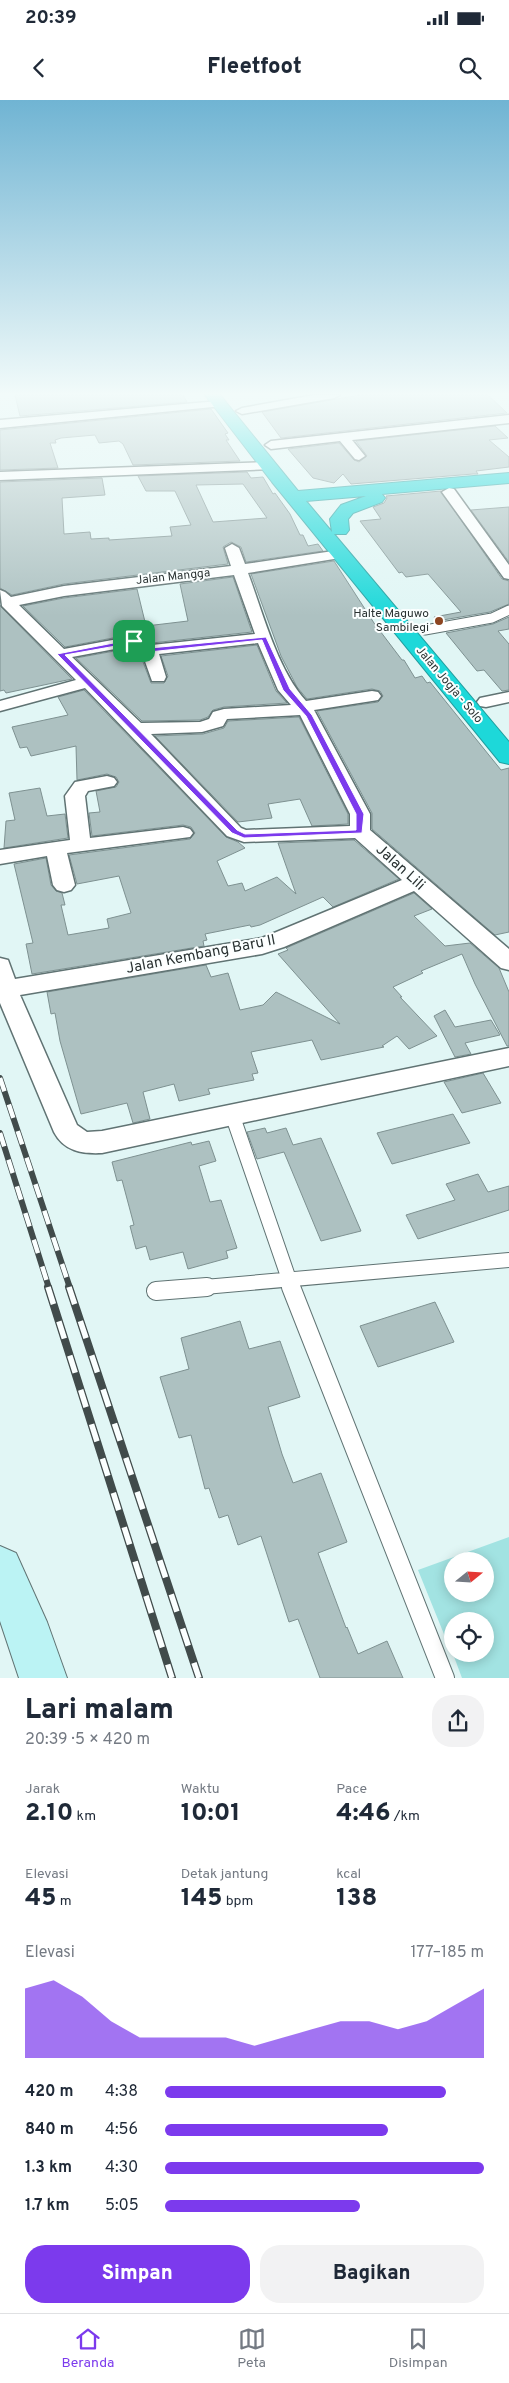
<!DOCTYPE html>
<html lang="id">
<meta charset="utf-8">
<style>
body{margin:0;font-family:Overpass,sans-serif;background:#f2f2f3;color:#1f2937;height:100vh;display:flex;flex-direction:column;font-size:19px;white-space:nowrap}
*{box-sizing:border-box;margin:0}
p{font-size:16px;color:#747a83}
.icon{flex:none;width:28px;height:28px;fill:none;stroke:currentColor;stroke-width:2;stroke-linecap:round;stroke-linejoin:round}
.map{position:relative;height:1578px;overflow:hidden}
.sheet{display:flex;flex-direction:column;background:#fff;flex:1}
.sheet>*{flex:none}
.needle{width:32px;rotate:72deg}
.tools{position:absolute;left:444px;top:1452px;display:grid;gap:10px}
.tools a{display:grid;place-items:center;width:50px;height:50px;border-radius:50%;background:#fff;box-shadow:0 2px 12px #0003;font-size:25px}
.pin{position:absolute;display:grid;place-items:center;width:42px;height:42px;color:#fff;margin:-21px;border-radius:10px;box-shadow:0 2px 8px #0006}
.round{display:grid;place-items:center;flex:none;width:52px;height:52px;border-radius:20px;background:#f2f2f3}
.summary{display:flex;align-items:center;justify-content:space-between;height:85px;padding:0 25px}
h1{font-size:28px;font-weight:800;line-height:38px}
.figures{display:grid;grid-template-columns:repeat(3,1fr);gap:8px;height:85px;padding:5px 25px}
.figures div{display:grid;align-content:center}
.figures b{font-size:25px;font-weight:800}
.figures small{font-size:14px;font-weight:400}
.figures p{font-size:14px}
.chart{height:140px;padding:10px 25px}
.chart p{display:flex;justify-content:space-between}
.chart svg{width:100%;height:90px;margin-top:5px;fill:#7c3aed;opacity:.7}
.primary-button{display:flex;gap:10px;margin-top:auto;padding:10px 25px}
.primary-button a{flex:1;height:58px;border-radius:20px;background:#7c3aed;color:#fff;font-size:20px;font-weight:800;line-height:58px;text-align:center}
.primary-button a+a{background:#f2f2f3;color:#1f2937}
ul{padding:0 25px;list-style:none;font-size:16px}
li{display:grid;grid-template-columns:80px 60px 1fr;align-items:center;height:38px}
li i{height:12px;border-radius:6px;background:#7c3aed}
.status{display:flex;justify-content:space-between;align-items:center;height:35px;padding:0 25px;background:#fff;direction:ltr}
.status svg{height:14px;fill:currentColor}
header{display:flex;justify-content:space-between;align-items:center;height:65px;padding:0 25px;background:#fff;font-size:22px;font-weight:800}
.tabs{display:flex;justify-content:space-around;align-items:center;height:70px;border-top:1px solid #e0e1e3;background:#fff;font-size:14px;color:#747a83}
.tabs a{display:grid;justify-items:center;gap:2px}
.tabs .active{color:#7c3aed}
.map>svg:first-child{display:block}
.green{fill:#a2e3e2;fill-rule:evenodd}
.building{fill:#adc1c1;stroke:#7e9191;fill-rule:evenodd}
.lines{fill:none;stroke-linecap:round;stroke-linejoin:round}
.lane-far2-casing{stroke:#607373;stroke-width:11}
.lane-far1-casing{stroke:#607373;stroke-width:16}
.lane-casing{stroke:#607373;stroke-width:20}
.street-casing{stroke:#607373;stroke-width:3}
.secondary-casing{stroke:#607373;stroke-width:2}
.highway-casing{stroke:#229e9f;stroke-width:2}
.lane-far2{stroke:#fff;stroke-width:9}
.lane-far1{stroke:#fff;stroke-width:14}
.lane{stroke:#fff;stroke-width:18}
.street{fill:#fff;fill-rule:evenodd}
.secondary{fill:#bbf3f4;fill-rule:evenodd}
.highway{fill:#1dd8d9;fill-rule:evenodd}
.rail-far1-casing{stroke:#414b4b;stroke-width:6}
.rail-casing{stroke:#414b4b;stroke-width:8}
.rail-far1{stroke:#fbffff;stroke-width:4.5;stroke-dasharray:14;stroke-linecap:butt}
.rail{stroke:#fbffff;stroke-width:5.5;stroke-dasharray:18;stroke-linecap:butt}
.route{fill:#7c3aed;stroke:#fff;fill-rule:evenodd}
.poi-dot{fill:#8c4521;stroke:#fbffff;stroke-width:2}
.labels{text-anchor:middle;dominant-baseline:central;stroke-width:4;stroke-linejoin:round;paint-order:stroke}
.far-street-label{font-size:12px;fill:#2a3232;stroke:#fbffff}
.far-poi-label{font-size:12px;fill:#2a3232;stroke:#fbffff;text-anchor:end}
.street-label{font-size:15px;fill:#2a3232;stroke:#fbffff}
</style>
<div class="status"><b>20:39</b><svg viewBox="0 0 49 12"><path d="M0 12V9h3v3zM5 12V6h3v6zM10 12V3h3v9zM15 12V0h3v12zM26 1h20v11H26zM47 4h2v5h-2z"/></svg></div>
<header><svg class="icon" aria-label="back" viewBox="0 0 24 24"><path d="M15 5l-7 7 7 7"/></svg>Fleetfoot<svg class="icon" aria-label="search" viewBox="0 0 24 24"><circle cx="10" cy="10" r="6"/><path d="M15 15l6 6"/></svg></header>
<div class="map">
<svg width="509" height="1578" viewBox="0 0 509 1578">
<rect width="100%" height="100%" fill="#e1f6f5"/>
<path class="green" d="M 509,1437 L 509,1578 L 462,1578 L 453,1554 L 485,1554 L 485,1521 L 452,1521 L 452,1554 L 418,1470 ZM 452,1461 L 485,1461 L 485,1494 L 452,1494 Z"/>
<path class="building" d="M 15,295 L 183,295 L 187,302 L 20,316 Z
M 360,295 L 488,295 L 507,313 L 281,338 L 262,312 Z
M 211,309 L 228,333 L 225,334 L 229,340 L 226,340 L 240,361 L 133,365 L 123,344 L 119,341 L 99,343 L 95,335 L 61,338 L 55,340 L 56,343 L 50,343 L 58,368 L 0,370 L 0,330 Z
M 495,326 L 508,338 L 489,340 L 509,357 L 509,367 L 476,371 L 478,374 L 473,374 L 351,384 L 343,374 L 334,383 L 313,378 L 288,349 L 339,343 L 354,360 L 359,362 L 367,356 L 356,341 Z
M 247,372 L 251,378 L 263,377 L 273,394 L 275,393 L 290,414 L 300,435 L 303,435 L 308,446 L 318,444 L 323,451 L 246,462 L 241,447 L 231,442 L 223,447 L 228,464 L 64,484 L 12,495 L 0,488 L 0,382 L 102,378 L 105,395 L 62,398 L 64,434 L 90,432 L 91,439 L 109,438 L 109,440 L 172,436 L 170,427 L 191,425 L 175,391 L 146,391 L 138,376 ZM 243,384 L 267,418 L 213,422 L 196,385 Z
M 441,391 L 502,479 L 509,481 L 509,504 L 490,512 L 437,521 L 434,517 L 461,512 L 428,474 L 406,477 L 402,472 L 399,473 L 360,421 L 381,419 L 373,407 L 384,403 L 387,398 L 386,396 Z
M 509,407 L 509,462 L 471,410 Z
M 334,461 L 374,523 L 402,560 L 404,560 L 415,578 L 422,576 L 427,583 L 430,582 L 501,670 L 509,668 L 509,832 L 495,835 L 372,729 L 372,713 L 317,611 L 378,602 L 383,596 L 380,591 L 372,589 L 307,599 L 297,587 L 281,556 L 251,474 Z
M 233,477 L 252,532 L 152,543 L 134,534 L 65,547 L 23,506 L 64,498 L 137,489 L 146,526 L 188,521 L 180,484 Z
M 0,505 L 1,507 L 72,579 L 6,593 L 4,590 L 0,591 Z
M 509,517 L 509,529 L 498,531 L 509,544 L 509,590 L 502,591 L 484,570 L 477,571 L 446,533 L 493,524 Z
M 257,545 L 276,591 L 287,603 L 224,607 L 213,610 L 208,617 L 200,620 L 142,621 L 76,558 L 131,548 L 140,554 L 151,583 L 164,583 L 168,576 L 161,556 Z
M 84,590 L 226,737 L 238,742 L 245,748 L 217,761 L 228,786 L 242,783 L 245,791 L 277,777 L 296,794 L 278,743 L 354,740 L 399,779 L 333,807 L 323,797 L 260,825 L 251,827 L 250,825 L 205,834 L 207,840 L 203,841 L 204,846 L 32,874 L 26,844 L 33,843 L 14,764 L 46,758 L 51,785 L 56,791 L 62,793 L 65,805 L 61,805 L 68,835 L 109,828 L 107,819 L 131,813 L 119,776 L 77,784 L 69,755 L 190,739 L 195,733 L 191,727 L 183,725 L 92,736 L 89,713 L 100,712 L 96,691 L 116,687 L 119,682 L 116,677 L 107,674 L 77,680 L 76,646 L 31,656 L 27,647 L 20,648 L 12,627 L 68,615 L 58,597 Z
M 299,617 L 348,714 L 348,724 L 312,726 L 300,699 L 268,704 L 272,718 L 238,722 L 155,636 L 203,634 L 224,628 L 228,621 Z
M 40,688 L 47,716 L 65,714 L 68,738 L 4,748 L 6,721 L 15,720 L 9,693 Z
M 414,793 L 432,809 L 414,816 L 445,846 L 470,843 L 499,868 L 509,892 L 509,946 L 507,946 L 475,884 L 462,854 L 421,871 L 423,873 L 393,887 L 402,897 L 400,897 L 437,936 L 409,949 L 397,936 L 382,946 L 384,947 L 321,960 L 312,940 L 251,952 L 258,973 L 252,974 L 254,980 L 208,989 L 210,994 L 179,1001 L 174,984 L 143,992 L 150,1019 L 133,1023 L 127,1003 L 81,1014 L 60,941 L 55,913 L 51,914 L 47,892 L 206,865 L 211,877 L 228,873 L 240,910 L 263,905 L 276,892 L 340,924 L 278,854 L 288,850 L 286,848 Z
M 445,910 L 455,927 L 491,920 L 500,935 L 465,943 L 471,954 L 455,957 L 434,916 Z
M 483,973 L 501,1003 L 462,1013 L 444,982 Z
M 453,1014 L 470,1043 L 392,1064 L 377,1033 Z
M 265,1028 L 267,1033 L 286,1028 L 293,1045 L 321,1038 L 361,1131 L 321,1141 L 284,1052 L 257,1059 L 247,1032 Z
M 209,1041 L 216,1061 L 199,1066 L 210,1102 L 221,1100 L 237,1148 L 226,1151 L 228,1158 L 188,1169 L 183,1152 L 150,1160 L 146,1146 L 136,1149 L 130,1126 L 134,1125 L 122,1080 L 117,1081 L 112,1062 L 191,1042 L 192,1045 Z
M 478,1074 L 488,1092 L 509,1086 L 509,1110 L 418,1139 L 406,1115 L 455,1100 L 446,1084 Z
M 435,1202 L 454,1242 L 378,1267 L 360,1226 Z
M 240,1221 L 249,1249 L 280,1241 L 300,1297 L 268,1307 L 282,1354 L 293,1383 L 321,1373 L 347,1442 L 318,1453 L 346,1528 L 347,1527 L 358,1554 L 387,1541 L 403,1578 L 320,1578 L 298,1519 L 289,1522 L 261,1436 L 238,1445 L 228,1415 L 219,1418 L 209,1388 L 205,1389 L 191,1335 L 179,1338 L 160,1277 L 189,1269 L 181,1238 Z"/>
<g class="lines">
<defs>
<path id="lane-far2" d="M 425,530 L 492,518 L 509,510"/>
<path id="lane-far1" d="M 232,1014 L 292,1188
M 193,1188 L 509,1160"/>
<path id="lane" d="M 291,1187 L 445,1578
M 156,1191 L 207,1187"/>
<path id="street" d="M 314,295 L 340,295 L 334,298 L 242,314 L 236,311 L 242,308 Z
M 219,301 L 225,304 L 223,306 L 0,328 L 0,320 Z
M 509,315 L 509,323 L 352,340 L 365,356 L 359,360 L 355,359 L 340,341 L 271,349 L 265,345 L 271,341 Z
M 268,362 L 274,366 L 272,369 L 0,380 L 0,372 Z
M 449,388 L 454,389 L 509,465 L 509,479 L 504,478 L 442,392 Z
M 232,444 L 239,448 L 245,464 L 340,450 L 347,454 L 340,458 L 248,473 C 263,513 277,569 306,601 L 372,591 L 378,592 L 381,596 L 378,600 L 372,601 L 314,610 L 370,714 L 370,730 L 509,849 L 509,870 L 501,868 L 414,791 L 284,847 L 262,854 L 20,895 L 77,1025 L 87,1032 L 102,1031 L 509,948 L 509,966 L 102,1053 C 82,1054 64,1051 54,1032 L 0,903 L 0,858 L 8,860 L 15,879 L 262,838 L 402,780 L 355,738 L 244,742 L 227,736 L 85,588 L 0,611 L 0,601 L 76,580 L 2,506 L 0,490 L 5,492 L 11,497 L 64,486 L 231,466 L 225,448 ZM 234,475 L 255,534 L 152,545 L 134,536 L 64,549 L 19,505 L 64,496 ZM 258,543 L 278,590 L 291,605 L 224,609 L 213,612 L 209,619 L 200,622 L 141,623 L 72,557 L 131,546 L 142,553 L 152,581 L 164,581 L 166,577 L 159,554 ZM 300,615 L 350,714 L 350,726 L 246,730 L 241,728 L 151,634 L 202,632 L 223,626 L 227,619 Z
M 509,592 L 509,602 L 486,607 L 480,606 L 477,602 L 480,598 Z
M 107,676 L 114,678 L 117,682 L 114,686 L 88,691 L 85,696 L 90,738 L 183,727 L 190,729 L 193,733 L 190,737 L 67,753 L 75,785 L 71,790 L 64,792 L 57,790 L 53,785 L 47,756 L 0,764 L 0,750 L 70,740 L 65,696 L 75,682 Z"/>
<path id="secondary" d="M 0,1446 L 16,1453 L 47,1522 L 67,1578 L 19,1578 L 0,1521 Z"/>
<path id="highway" d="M 205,295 L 220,295 L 298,391 L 509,373 L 509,383 L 382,394 L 385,398 L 382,402 L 353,413 L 348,419 L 349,430 L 346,434 L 334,434 L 509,642 L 509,664 L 500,662 L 272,382 ZM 366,396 L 341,405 L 330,419 L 332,432 L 306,401 Z"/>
</defs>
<use href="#lane-far2" class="lane-far2-casing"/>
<use href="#lane-far1" class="lane-far1-casing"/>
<use href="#lane" class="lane-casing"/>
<use href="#street" class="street-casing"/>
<use href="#secondary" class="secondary-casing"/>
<use href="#highway" class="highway-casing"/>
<use href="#lane-far2" class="lane-far2"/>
<use href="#lane-far1" class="lane-far1"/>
<use href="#lane" class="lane"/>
<use href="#street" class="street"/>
<use href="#secondary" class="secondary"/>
<use href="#highway" class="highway"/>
<defs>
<path id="rail-far1" d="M 0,978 L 70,1188
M 0,1033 L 49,1188"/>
<path id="rail" d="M 48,1187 L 172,1578
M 69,1187 L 199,1578"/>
</defs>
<use href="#rail-far1" class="rail-far1-casing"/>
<use href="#rail" class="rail-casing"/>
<use href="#rail-far1" class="rail-far1"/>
<use href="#rail" class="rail"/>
</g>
<linearGradient id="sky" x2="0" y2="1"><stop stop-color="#70b4d3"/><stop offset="0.57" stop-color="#f2fbfa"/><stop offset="1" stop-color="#f2fbfa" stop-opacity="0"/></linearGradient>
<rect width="509" height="516" fill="url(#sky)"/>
<path class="route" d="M 266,537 L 290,589 L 312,615 L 364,714 L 362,733 L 244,738 L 232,733 L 57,554 L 134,539 L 150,548 ZM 262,540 L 283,590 L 306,616 L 356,714 L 356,730 L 245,734 L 237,730 L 65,555 L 133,543 L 149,552 Z"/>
<circle class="poi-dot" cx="439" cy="521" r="5"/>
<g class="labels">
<g class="far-street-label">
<text transform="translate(173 477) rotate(-6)">Jalan Mangga</text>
<text transform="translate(449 585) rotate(50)">Jalan Jogja - Solo</text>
</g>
<g class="far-poi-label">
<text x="429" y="514">Halte Maguwo<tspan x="429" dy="14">Sambilegi</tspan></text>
</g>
<g class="street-label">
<text transform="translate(400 768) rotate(42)">Jalan Lili</text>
<text transform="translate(201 855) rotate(-11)">Jalan Kembang Baru II</text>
</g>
</g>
</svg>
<div class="tools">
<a><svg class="needle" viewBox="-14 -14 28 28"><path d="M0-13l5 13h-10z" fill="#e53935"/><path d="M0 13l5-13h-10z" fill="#747a83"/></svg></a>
<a><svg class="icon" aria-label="locate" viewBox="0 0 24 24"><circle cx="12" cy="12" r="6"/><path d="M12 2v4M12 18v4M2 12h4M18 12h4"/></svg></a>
</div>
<div class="pin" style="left:134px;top:541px;background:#1e9e55"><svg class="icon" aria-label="arrive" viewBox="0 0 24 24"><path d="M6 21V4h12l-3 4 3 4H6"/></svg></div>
</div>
<section class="sheet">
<div class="summary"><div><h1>Lari malam</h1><p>20:39 · 5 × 420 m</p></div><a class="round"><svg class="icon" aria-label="share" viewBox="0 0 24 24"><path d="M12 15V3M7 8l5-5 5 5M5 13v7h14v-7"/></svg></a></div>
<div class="figures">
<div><p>Jarak</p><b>2.10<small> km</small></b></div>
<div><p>Waktu</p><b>10:01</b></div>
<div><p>Pace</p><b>4:46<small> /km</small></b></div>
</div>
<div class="figures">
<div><p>Elevasi</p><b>45<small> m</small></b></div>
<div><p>Detak jantung</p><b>145<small> bpm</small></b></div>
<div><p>kcal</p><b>138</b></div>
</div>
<div class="chart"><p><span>Elevasi</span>177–185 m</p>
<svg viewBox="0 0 160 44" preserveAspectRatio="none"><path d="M0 44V10L10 6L20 14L30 26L40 34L50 34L60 34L70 34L80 38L90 34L100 30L110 26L120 26L130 30L140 26L150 18L160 10V44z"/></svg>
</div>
<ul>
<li><b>420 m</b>4:38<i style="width:88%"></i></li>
<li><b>840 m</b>4:56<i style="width:70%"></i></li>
<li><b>1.3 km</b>4:30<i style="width:100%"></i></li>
<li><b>1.7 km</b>5:05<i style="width:61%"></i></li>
</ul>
<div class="primary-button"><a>Simpan</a><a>Bagikan</a></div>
</section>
<nav class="tabs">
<a class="active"><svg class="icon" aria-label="home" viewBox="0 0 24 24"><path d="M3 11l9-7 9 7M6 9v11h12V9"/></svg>Beranda</a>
<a><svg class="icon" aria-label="map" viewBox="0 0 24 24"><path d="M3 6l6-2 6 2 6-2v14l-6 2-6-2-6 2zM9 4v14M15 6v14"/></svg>Peta</a>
<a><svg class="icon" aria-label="saved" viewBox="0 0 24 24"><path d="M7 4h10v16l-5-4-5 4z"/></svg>Disimpan</a>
</nav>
